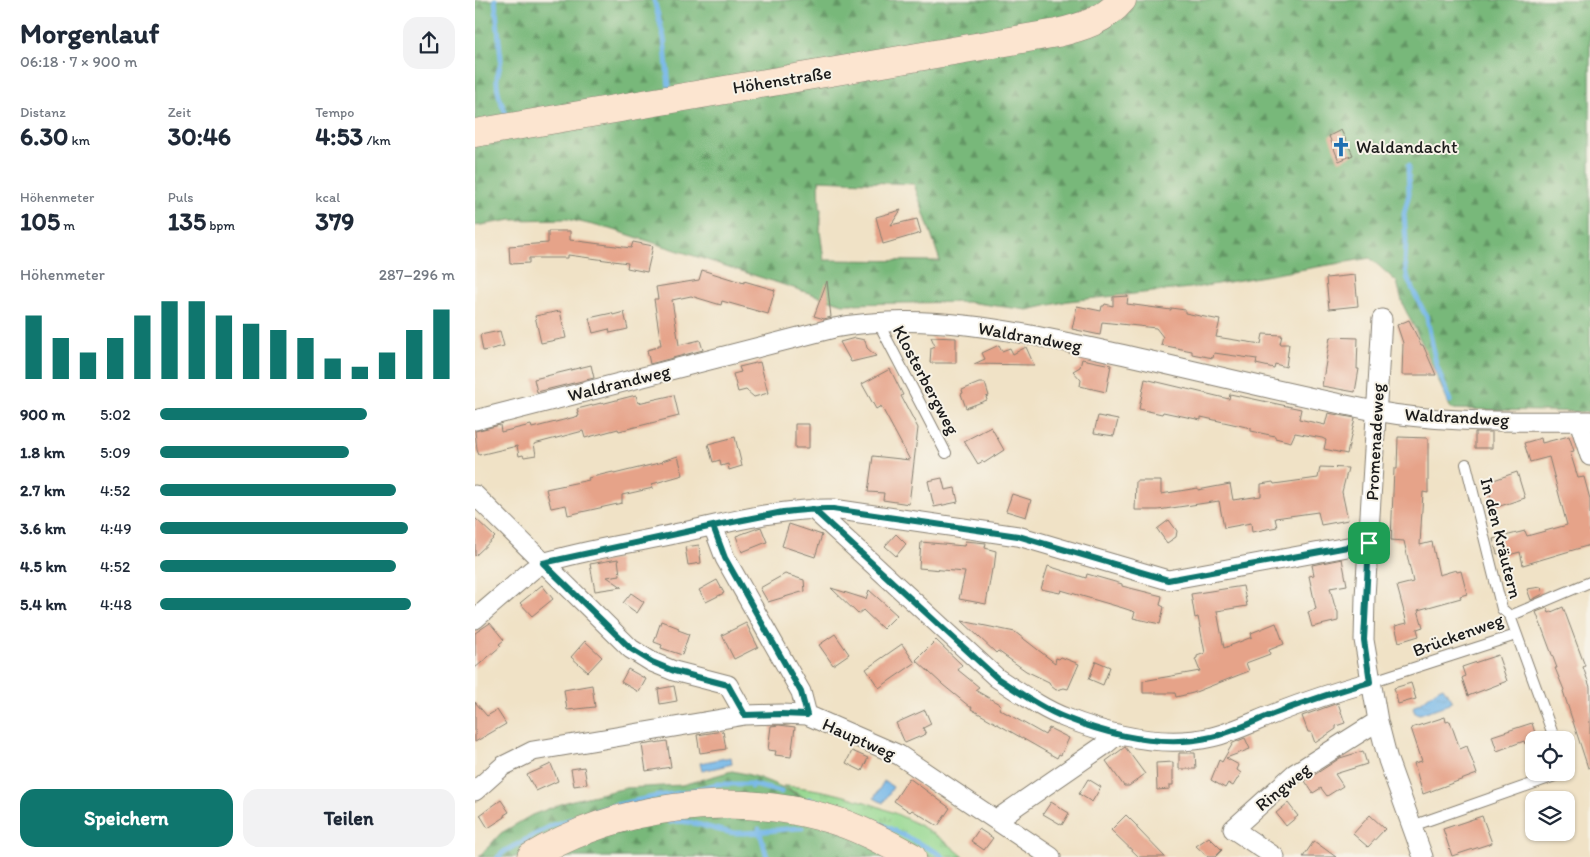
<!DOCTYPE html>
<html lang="de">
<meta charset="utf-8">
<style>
body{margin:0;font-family:Itim,sans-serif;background:#f2f2f3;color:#1f2937;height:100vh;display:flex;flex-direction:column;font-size:19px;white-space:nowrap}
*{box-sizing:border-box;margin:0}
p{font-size:16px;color:#747a83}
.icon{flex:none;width:28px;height:28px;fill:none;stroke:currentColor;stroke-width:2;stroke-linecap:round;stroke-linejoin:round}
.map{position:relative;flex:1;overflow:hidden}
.side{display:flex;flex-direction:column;background:#fff;width:475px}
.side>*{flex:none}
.tools{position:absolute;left:1050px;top:731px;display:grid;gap:10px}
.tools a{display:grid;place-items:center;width:50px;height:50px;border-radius:10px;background:#fff;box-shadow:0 1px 4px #0004;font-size:25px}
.pin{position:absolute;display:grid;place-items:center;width:42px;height:42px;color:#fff;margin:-21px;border-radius:10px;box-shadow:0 2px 8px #0006}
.round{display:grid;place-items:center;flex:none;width:52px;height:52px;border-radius:15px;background:#f2f2f3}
.overview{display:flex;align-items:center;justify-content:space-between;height:85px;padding:0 20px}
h1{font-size:28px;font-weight:700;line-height:38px}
.figures{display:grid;grid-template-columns:repeat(3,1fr);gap:8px;height:85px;padding:5px 20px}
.figures div{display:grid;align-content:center}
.figures b{font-size:25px;font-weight:700}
.figures small{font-size:14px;font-weight:400}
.figures p{font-size:14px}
.chart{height:140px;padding:10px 20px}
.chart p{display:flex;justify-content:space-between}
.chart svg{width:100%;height:90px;margin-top:5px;stroke:#0f766e;stroke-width:6}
.action{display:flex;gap:10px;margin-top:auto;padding:10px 20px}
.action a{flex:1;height:58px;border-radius:15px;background:#0f766e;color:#fff;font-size:20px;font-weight:700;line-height:58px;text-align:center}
.action a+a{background:#f2f2f3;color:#1f2937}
ul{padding:0 20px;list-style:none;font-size:16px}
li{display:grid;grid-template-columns:80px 60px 1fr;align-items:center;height:38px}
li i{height:12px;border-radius:6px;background:#0f766e}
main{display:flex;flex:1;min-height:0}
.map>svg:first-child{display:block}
.grass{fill:url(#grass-tufts);stroke:#587a56}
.forest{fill:url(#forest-firs);stroke:#4a6a4b;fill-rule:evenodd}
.water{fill:url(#water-ripples);stroke:#476982}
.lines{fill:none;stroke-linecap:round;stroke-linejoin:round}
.stream{stroke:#72b6e8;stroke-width:5}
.building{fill:#e6a389}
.lane-casing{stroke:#867f71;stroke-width:12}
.street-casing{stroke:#867f71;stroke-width:21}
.secondary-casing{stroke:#867f71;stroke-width:29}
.lane{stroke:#fff;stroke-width:10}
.street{stroke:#fff;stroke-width:19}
.secondary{stroke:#fce5d0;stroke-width:28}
.route-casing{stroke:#fff;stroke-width:10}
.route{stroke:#0f766e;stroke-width:6}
.labels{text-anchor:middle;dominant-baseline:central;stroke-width:4;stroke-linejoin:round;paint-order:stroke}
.street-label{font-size:18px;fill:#1c1c1c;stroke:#f7f3e8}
.poi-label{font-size:18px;fill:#1c1c1c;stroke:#f7f3e8;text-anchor:start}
</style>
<main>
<section class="side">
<div class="overview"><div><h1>Morgenlauf</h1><p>06:18 · 7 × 900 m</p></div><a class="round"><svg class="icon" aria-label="share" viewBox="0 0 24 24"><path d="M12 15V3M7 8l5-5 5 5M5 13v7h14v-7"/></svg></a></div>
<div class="figures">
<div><p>Distanz</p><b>6.30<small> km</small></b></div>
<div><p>Zeit</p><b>30:46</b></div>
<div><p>Tempo</p><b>4:53<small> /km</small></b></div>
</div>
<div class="figures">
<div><p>Höhenmeter</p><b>105<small> m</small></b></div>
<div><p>Puls</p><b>135<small> bpm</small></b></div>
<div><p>kcal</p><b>379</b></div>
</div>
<div class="chart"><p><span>Höhenmeter</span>287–296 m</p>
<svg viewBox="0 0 160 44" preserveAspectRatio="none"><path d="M5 44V13M15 44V24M25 44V31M35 44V24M45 44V13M55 44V6M65 44V6M75 44V13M85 44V17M95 44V20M105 44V24M115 44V34M125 44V38M135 44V31M145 44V20M155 44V10"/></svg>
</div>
<ul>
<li><b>900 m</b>5:02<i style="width:70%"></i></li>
<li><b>1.8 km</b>5:09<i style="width:64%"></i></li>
<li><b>2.7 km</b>4:52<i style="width:80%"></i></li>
<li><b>3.6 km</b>4:49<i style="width:84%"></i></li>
<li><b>4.5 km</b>4:52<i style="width:80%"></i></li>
<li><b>5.4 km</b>4:48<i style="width:85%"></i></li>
</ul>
<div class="action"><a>Speichern</a><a>Teilen</a></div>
</section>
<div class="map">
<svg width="1115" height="857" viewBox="0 0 1115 857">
<defs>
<pattern id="grass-tufts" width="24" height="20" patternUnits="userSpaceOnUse" patternTransform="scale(1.25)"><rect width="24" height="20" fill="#95d890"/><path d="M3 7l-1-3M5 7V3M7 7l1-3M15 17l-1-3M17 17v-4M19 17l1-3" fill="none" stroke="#80b97c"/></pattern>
<pattern id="forest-firs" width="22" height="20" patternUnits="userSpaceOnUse" patternTransform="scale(1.25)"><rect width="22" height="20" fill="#78b87a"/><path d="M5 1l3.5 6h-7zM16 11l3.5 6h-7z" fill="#629563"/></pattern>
<pattern id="water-ripples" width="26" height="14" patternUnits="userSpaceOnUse" patternTransform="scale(1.25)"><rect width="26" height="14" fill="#72b6e8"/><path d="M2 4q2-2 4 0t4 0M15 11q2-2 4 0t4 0" fill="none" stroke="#629cc6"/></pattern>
</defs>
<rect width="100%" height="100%" fill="#f7f3e8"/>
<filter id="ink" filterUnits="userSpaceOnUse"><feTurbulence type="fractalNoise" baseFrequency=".02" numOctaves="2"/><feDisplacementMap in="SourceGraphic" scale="10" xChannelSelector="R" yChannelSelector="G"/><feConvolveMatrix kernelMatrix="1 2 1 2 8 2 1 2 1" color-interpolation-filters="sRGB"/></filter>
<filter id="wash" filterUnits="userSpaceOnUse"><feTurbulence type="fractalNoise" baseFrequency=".0096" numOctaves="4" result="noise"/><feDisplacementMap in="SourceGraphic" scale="20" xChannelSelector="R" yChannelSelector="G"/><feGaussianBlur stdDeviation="1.12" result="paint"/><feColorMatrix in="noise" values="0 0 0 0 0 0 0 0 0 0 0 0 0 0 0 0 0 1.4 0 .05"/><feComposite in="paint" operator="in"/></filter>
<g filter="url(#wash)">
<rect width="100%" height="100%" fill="#f0e2c6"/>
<path class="grass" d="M 308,786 C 358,788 427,810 468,840 C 475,845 482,851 489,857 L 455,857 L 434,845 L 355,811 Z"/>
<path class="forest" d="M 0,0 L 1115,0 L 1115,412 L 976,409 L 948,345 L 928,305 L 922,282 L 895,258 L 724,287 L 593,301 L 553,310 L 492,302 L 368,304 L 139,230 L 92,219 L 36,220 L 0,226 ZM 344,180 L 439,184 L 465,261 L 349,260 L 345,231 L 346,209 L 345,209 Z
M 257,771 C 295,777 322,796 356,812 C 389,827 423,839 455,857 L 4,857 L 26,833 L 57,815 L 94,801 L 151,788 L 207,785 Z"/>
<path class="water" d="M 968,687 L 977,700 L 974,704 L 945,714 L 940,713 L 938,708 L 940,705 C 951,701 957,691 968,687 Z
M 256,757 L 257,764 L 227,771 L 225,763 Z
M 409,781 L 418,787 L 408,803 L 399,798 Z"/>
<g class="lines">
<path class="stream" d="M 20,0 L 26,59 C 26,66 23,71 22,78 C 21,90 26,103 31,114
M 179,0 L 189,38 L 194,87
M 933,166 L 934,194 L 929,214 L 931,240 L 930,263 L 933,280 L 952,318 L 961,364 L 975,401
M 275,784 L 306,792
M 334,799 L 348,804
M 392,819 L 410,826 L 463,853 L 468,857
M 195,822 C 217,818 239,832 261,833 C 283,834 305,828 327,828
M 284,829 L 292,857
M 23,857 L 30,851 L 78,825 L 141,805 L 183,796 L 212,792 L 242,784 L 275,784 L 276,787"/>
</g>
<g id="blocks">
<path class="building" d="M 866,130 L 878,155 L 864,161 L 854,136 Z
M 426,210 L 416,225 L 442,219 L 446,233 L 408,244 L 401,217 Z
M 73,231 L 95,231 L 95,240 L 156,248 L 158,242 L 178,246 L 172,272 L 152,268 L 153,263 L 93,255 L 93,258 L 54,258 L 54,263 L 35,264 L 34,246 L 73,243 Z
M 227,270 L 269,283 L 269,281 L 300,290 L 293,314 L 247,301 L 246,305 L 216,296 L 197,300 L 204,345 L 225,340 L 228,350 L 175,364 L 172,350 L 183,347 L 183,345 L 186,345 L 179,299 L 183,299 L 181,287 L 224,280 Z
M 880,275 L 883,306 L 854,309 L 851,278 Z
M 352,281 L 356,317 L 349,319 L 339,316 Z
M 653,296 L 652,304 L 696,310 L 696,308 L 710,310 L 710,313 L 745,320 L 741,337 L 786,344 L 788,334 L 807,335 L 805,344 L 814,344 L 811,367 L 800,364 L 799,368 L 781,364 L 782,359 L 739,353 L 738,358 L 717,354 L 717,351 L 686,345 L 688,337 L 681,328 L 627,322 L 625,335 L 597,329 L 602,306 L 626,311 L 627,306 L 629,306 L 630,304 L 638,306 L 638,297 Z
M 85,311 L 91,338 L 66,343 L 60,316 Z
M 149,312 L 153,329 L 135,333 L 134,329 L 118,333 L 114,318 L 137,313 L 138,315 Z
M 934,320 L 946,345 L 948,345 L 961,375 L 927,375 L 928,343 L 922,325 Z
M 25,331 L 29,346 L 8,351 L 5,335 Z
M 456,337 L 481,338 L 481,363 L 455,363 L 456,348 L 460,346 Z
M 855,337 L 883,338 L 882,369 L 884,369 L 880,392 L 847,386 Z
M 380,338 L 390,340 L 392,348 L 401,356 L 376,362 L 365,342 Z
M 524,345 L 527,351 L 535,348 L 538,354 L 551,347 L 559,365 L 499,364 L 510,359 L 507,353 Z
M 607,359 L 636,365 L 631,392 L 605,386 L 606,380 L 598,371 L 605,367 Z
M 285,362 L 293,393 L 279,397 L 271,390 L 263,392 L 258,374 L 266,372 L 264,367 Z
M 116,365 L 119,378 L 62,392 L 59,379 Z
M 415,369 L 428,395 L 426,396 L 443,428 L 434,504 L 408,500 L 409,493 L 393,492 L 398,456 L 435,460 L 406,406 L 401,409 L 387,384 Z
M 670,379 L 754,399 L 755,394 L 826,409 L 824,419 L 850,425 L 853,413 L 880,418 L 872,454 L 849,449 L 851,440 L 847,438 L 820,433 L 816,442 L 800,438 L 800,436 L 776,431 L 776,428 L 726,417 L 726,420 L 688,412 L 687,414 L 664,409 Z
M 504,383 L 510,383 L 514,396 L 511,397 L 512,400 L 491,408 L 486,394 L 488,393 L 487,390 Z
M 161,395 L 163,403 L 199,395 L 204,416 L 144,431 L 143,429 L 110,438 L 108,431 L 59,444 L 61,455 L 49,457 L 48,455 L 44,456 L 42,446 L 4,455 L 2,450 L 0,431 L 25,425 L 26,432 L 56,425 L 57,428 L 104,416 L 102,409 L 126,403 L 126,404 Z
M 623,416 L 643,420 L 639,436 L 619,433 Z
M 320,424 L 334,424 L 334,448 L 320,448 Z
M 516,427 L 529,450 L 509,463 L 508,461 L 503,464 L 489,441 Z
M 1000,432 L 1017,432 L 1017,448 L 1000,448 Z
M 1094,436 L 1099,451 L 1095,452 L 1103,478 L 1109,477 L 1115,499 L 1115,545 L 1048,565 L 1045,552 L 1030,556 L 1029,552 L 1022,554 L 1018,539 L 1050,531 L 1052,536 L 1092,525 L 1074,457 L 1055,462 L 1049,443 L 1066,438 L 1067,443 Z
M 260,437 L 267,466 L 254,470 L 253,464 L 246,466 L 245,460 L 238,462 L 233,444 Z
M 923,437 L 953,438 L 953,493 L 948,492 L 945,545 L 957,542 L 964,575 L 981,570 L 982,572 L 986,571 L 992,594 L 985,596 L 986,598 L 943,610 L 948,627 L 942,629 L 944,636 L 924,642 L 920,626 L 932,623 L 922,586 L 938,582 L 929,541 L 916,540 L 919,469 L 922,469 Z
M 203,456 L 208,475 L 177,484 L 178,488 L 147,495 L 147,503 L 93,515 L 91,505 L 76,508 L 71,489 L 114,480 L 113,478 L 138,472 L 139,474 L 188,462 L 187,461 Z
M 845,467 L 873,468 L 867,492 L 873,520 L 846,525 L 843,512 L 800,518 L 802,527 L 777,532 L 776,523 L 749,528 L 744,501 L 683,510 L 660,510 L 661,481 L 686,481 L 686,494 L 723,488 L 723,490 L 755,484 L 758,500 L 786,496 L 786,484 L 798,482 L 799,484 L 843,478 Z
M 1042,472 L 1050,498 L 1019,508 L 1013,489 L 1015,489 L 1013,482 Z
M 467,478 L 470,490 L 480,488 L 483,502 L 459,507 L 453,481 Z
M 537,494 L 556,500 L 551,517 L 531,511 Z
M 0,518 L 20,537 L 0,556 Z
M 694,520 L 702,531 L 701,537 L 692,543 L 682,529 Z
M 314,524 L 347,535 L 340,557 L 307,546 Z
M 286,527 L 292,542 L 267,552 L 261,536 Z
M 421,534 L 431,544 L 421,556 L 410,546 Z
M 490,541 L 511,543 L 510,548 L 521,551 L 519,569 L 517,569 L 511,604 L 484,599 L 490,572 L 444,568 L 446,542 L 489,546 Z
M 224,545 L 226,563 L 213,565 L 210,547 Z
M 143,559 L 145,575 L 132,577 L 147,587 L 120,591 L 115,564 Z
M 867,559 L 872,585 L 855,588 L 860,607 L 863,612 L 863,621 L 837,627 L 833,612 L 841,609 L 834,576 L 839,575 L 837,565 Z
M 573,566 L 611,578 L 612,574 L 647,584 L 647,586 L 687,596 L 685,605 L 689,607 L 685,624 L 658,618 L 660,612 L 648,608 L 586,590 L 585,593 L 566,589 Z
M 310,574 L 329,580 L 330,591 L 293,602 L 285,588 Z
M 242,580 L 249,593 L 231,602 L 224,590 Z
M 67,585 L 78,599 L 57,616 L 45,603 Z
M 768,586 L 772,606 L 742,611 L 749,648 L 777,637 L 776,633 L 801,623 L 809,644 L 794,650 L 795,654 L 771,663 L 774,671 L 718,693 L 701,697 L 700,693 L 668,693 L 668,681 L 725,671 L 720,659 L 722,658 L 722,656 L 730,653 L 723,617 L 720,618 L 716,594 Z
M 1066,587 L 1068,594 L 1056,600 L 1052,589 Z
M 356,588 L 391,599 L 394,590 L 422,615 L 408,629 L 388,610 L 383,614 Z
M 156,593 L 169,602 L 162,613 L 148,603 Z
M 1088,607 L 1110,666 L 1108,667 L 1115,687 L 1115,767 L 1113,768 L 1088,691 L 1089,690 L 1080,668 L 1082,668 L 1061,612 L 1072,608 L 1074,613 Z
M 186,621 L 204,628 L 203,630 L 214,634 L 207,655 L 186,648 L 187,645 L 179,642 Z
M 487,621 L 540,632 L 580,663 L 581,658 L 584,659 L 586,657 L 604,664 L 593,689 L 589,688 L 581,690 L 576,686 L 574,682 L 551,671 L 523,651 L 521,653 Z
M 15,623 L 29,640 L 24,644 L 26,646 L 0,668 L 0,633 Z
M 271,623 L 283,647 L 259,659 L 247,635 Z
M 360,634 L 374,654 L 358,665 L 344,645 Z
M 461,640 L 487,665 L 483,670 L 504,687 L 500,690 L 526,705 L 524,709 L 570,735 L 574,728 L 594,738 L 586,755 L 584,754 L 582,758 L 496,709 L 497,707 L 495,707 L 468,685 L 441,660 Z
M 110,641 L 127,657 L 113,672 L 96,657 Z
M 427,644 L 440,663 L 404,688 L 391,669 Z
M 1023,655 L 1032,681 L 993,696 L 987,678 L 990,676 L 987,667 Z
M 621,661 L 635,667 L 628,685 L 614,679 Z
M 153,669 L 171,679 L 164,692 L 146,682 Z
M 936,683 L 941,699 L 923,704 L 919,688 Z
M 117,685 L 120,707 L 92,710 L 89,690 Z
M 199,686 L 202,701 L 185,704 L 183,689 Z
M 0,702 L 12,716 L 22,710 L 31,724 L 0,742 Z
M 863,703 L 870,723 L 861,726 L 861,729 L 840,743 L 836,732 L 833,732 L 827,716 Z
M 450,710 L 456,724 L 448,728 L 451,734 L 430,743 L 421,723 Z
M 970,717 L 971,722 L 975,721 L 985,749 L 992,746 L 1002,774 L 948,794 L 939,763 L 947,761 L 936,728 Z
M 1057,723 L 1062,740 L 1050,744 L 1049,741 L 1022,751 L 1017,736 Z
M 304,725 L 320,727 L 316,757 L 300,755 L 301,751 L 293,750 L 296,726 Z
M 248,731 L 251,749 L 225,753 L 222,735 Z
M 770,738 L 775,749 L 751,758 L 764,765 L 762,770 L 766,773 L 758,786 L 753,783 L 750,788 L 736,780 L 744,760 L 747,762 L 758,743 Z
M 192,741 L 196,767 L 171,771 L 167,745 Z
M 650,747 L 670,774 L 654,786 L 649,786 L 631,761 Z
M 377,751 L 393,758 L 387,771 L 371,763 Z
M 888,751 L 892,764 L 860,774 L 868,786 L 852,796 L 846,788 L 838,793 L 830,781 L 865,758 Z
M 704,753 L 720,753 L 721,769 L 704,769 Z
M 698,762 L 698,785 L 695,785 L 695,789 L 682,790 L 681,763 Z
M 76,764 L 83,781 L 61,791 L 52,775 Z
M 109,767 L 112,784 L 99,786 L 96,769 Z
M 434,778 L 475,808 L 463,826 L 437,810 L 435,812 L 419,801 Z
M 613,779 L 626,787 L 617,802 L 604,794 Z
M 26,800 L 34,812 L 29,815 L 30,817 L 13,828 L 5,815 Z
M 576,802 L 594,813 L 587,825 L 568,814 Z
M 813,803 L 823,816 L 811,826 L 801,813 Z
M 651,815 L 662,826 L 662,828 L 690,857 L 664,857 L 636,830 Z
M 895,815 L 910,829 L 893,847 L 878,834 Z
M 1007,816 L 1017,843 L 977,856 L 968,829 Z
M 504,829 L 518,838 L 509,850 L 496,841 Z
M 734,837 L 747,850 L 740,857 L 733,857 L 721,846 Z
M 839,841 L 861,857 L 828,857 Z"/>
</g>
</g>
<g filter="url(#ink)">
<use href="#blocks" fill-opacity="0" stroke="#867f71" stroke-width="1"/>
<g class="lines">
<defs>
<path id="lane" d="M 403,322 L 471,453
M 991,464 L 1027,609 L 1035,616
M 895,682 L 1041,635
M 1080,740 L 1035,616 L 1115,582
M 937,826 L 1091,772"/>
<path id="street" d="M 907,319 L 890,597 L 889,640 L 903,721 L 913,760 L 948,857
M 0,420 L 359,328 C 453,310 549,333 641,353 C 727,372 813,394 900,411 C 971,424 1043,421 1115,421
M 1104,421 L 1115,456
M 0,495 L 156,649 L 177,662 L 199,671 L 253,685 L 270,715
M 338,509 L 522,678 C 544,692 567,709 591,718 C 637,736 689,748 737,737 C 759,732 780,721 801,713 C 832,701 863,691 895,682
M 238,526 L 250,558 L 326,692 L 332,715
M 0,619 L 57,570 L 68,563 C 109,550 153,544 195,535 C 248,524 303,508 358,509 L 543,536 L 693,580 L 894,543
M 0,791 L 28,766 L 58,751 L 270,715 L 306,714 L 332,715 L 424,755 L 576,857
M 521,820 L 631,744 L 643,734
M 800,857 L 758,829 L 819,774 L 903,721"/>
<path id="secondary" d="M 0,133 L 582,33 C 608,27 630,20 647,0
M 56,857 C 142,805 254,791 351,818 C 381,826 410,842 437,857"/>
</defs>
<use href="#lane" class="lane-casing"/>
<use href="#street" class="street-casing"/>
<use href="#secondary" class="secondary-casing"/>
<use href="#lane" class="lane"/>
<use href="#street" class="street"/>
<use href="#secondary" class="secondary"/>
</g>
</g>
<g class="lines" filter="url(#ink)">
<defs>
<path id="route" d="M 894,543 L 693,580 L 543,536 L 358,509 C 317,508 278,518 238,526 L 250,558 L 326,692 L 332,715 L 306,714 L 270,715 L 253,685 L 199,671 L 177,662 L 156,649 L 68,563 L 238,526 L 308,512 L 338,509 L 522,678 C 544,692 567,709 591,718 C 637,736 689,748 737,737 C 757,732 778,722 798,714 C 830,702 862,691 895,682 L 889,640 L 894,543"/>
</defs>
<use href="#route" class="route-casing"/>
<use href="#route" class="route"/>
</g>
<defs>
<symbol id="church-bare" viewBox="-9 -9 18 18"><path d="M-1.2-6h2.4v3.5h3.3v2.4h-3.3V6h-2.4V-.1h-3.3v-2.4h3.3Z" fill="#1f6fb2" stroke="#f7f3e8" stroke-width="2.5" paint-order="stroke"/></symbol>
</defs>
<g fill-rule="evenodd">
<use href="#church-bare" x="852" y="133" width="28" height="28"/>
</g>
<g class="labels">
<g class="street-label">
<text transform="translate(307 80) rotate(-9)">Höhenstraße</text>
<text transform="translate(555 337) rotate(10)">Waldrandweg</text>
<text transform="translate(451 380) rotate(62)">Klosterbergweg</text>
<text transform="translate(144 383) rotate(-14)">Waldrandweg</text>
<text transform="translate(982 417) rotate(3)">Waldrandweg</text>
<text transform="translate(900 442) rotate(-87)">Promenadeweg</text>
<text transform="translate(1026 538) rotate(76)">In den Kräutern</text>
<text transform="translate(983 635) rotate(-20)">Brückenweg</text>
<text transform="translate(384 739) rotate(24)">Hauptweg</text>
<text transform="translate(808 787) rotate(-39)">Ringweg</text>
</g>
<g class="poi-label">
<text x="881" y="147">Waldandacht</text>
</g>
</g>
</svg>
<div class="tools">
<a><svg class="icon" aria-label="locate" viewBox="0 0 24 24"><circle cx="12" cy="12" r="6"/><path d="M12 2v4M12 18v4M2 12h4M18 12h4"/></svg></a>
<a><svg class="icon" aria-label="layers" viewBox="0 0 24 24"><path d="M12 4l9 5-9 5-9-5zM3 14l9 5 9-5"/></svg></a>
</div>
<div class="pin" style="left:894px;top:543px;background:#1e9e55"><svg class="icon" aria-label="arrive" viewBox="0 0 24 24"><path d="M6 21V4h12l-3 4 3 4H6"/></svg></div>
</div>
</main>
